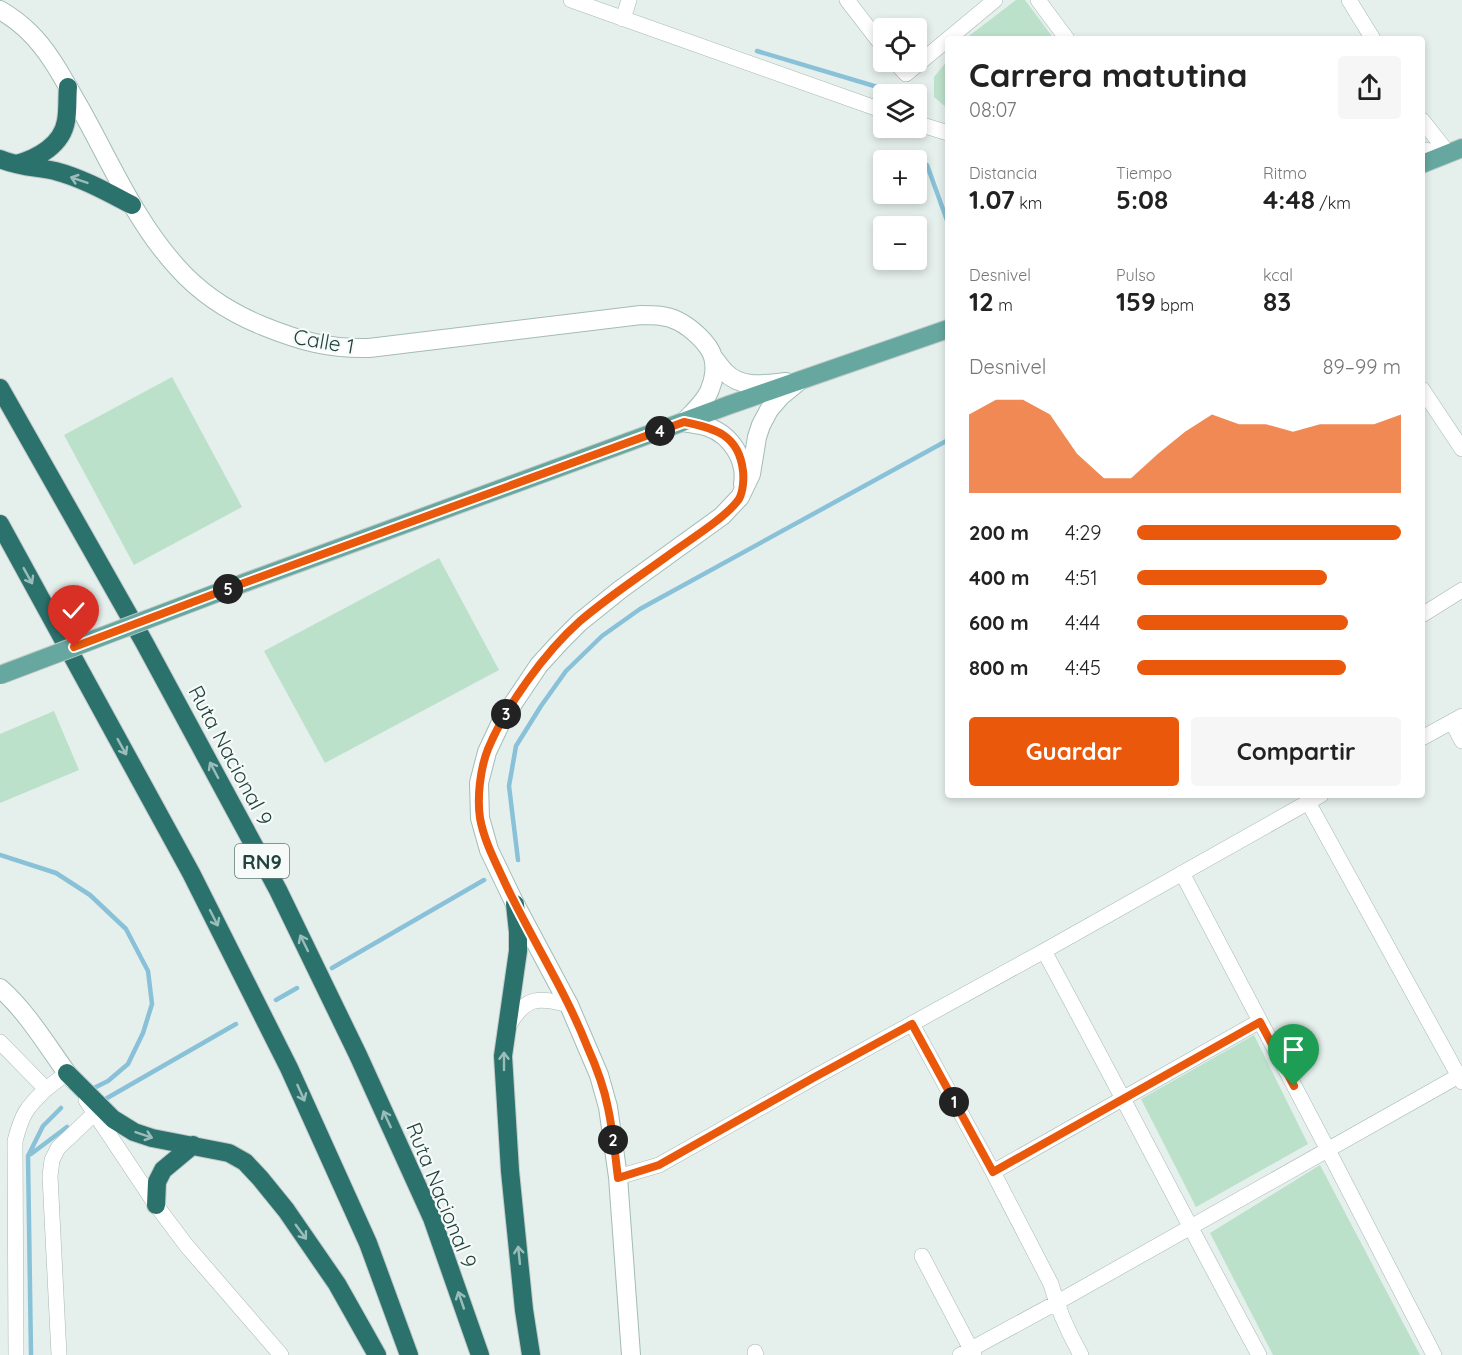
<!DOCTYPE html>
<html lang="es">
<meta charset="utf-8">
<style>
body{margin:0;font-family:Quicksand,sans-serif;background:#f6f6f6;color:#222;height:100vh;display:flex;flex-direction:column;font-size:22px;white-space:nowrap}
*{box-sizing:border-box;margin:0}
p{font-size:20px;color:#767676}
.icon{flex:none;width:33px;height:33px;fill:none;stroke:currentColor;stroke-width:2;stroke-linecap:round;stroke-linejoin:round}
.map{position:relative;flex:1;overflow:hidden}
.details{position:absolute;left:945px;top:36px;width:480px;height:762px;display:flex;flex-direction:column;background:#fff;border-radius:6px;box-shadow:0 3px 9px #0003}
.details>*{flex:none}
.tools{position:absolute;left:873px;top:18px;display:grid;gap:12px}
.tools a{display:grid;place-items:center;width:54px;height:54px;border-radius:6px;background:#fff;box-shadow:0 3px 9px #0003;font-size:30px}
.pin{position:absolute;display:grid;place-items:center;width:51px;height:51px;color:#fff;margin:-62px -26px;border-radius:50% 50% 50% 0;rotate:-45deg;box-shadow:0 0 6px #0007}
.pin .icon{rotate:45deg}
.km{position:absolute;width:30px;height:30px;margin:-15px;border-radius:50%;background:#222;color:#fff;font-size:16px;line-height:30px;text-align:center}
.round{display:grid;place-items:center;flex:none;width:63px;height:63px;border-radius:6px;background:#f6f6f6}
.headline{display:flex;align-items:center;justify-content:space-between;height:102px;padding:0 24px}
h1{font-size:33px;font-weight:800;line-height:45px}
.stats{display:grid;grid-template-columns:repeat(3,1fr);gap:9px;height:102px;padding:6px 24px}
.stats div{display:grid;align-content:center}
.stats b{font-size:26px;font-weight:800}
.stats small{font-size:16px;font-weight:400}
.stats p{font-size:16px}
.chart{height:168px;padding:12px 24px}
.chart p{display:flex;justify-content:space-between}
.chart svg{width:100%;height:108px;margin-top:6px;fill:#ea580c;opacity:.7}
.action{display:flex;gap:12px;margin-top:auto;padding:12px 24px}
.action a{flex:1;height:69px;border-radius:6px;background:#ea580c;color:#fff;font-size:24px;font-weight:800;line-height:69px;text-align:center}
.action a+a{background:#f6f6f6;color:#222}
ul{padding:0 24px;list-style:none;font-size:20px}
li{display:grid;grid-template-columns:96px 72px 1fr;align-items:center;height:45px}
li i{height:15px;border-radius:8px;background:#ea580c}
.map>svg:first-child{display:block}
.green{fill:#bce1cb}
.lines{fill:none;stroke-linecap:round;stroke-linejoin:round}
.stream{stroke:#89c1d8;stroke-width:4.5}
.street-casing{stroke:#a7b8b4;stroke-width:16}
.secondary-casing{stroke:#a2bcb6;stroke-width:20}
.primary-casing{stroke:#c1cac9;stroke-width:20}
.highway-casing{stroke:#c1cac9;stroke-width:20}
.street{stroke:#fff;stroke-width:15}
.secondary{stroke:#fff;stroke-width:18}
.primary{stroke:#66a89f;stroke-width:18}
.highway{stroke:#2b716c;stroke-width:18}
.primary-bridge-casing{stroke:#c1cac9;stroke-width:20;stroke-linecap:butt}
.primary-bridge{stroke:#66a89f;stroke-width:18}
.oneway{stroke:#9bbdba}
.route-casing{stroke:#fff;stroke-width:12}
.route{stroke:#ea580c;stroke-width:8}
.labels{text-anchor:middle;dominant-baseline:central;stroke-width:4.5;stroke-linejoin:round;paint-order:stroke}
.shield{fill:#f6fbf9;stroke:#627a76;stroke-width:1.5}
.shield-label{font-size:20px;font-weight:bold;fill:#22433e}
.street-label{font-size:21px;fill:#22433e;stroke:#f6fbf9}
</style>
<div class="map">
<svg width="1462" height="1355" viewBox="0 0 1462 1355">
<rect width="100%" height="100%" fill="#e5efec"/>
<path class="green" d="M 1016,0 L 1025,0 L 1054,39 L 965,39 Z
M 948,60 L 948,109 L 934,97 L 934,77 Z
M 172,377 L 242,507 L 134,565 L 64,435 Z
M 439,558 L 499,670 L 325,763 L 264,651 Z
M 54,711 L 79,770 L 0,803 L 0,734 Z
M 1254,1035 L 1308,1144 L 1196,1207 L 1141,1099 Z
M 1320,1165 L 1420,1355 L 1273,1355 L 1210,1233 Z"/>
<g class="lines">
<path class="stream" d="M 757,51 L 901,94
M 927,165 L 948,223
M 0,855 L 56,873 L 90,895 L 126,929 L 148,971 L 152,1004 L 143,1033 L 128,1064 L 108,1081 L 92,1089
M 518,860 L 509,786 L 516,746 L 541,706 L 566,671 L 602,636 L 640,609 L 948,440
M 332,968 L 484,880
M 276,1000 L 297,988
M 102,1101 L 236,1024
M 31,1154 L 67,1127
M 31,1355 L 28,1156 L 43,1126 L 61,1108"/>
<defs>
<path id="street" d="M 571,0 L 884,111
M 847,0 L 884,48
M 1038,0 L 1067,39
M 1349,0 L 1373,39
M 623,19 L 629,0
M 895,62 L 906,74 L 995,0
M 1422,120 L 1448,153
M 916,123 L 948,133
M 1422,150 L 1448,153
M 1422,389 L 1462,449
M 1422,615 L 1462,590
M 1452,722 L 1462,741
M 1422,738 L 1462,716
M 1308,802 L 1462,1082
M 1182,873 L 1328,1150 L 1434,1355
M 1044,951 C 1117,1085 1186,1221 1259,1355
M 912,1024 L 993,1172 L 1051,1284 C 1058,1310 1068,1332 1081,1355
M 509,1025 C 526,996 538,997 569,1005
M 0,1042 L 46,1089 L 67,1073 L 72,1081
M 86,1100 L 156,1205 L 186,1245 L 281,1355
M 993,1172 L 1260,1021
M 618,1177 L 659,1165 L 813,1078 L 1044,951 L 1321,795
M 922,1256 L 974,1355
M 755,1352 L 756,1355
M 16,1355 L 15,1141 C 22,1114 26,1108 46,1089
M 59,1355 L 50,1176 L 52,1160 L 58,1148 L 95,1113
M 960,1355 L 1056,1303 L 1462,1074"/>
<path id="secondary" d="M 0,10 C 10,16 20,23 29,32 C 50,52 65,82 80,108 C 110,161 135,221 177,267 C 200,293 231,313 263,326 C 300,341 329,349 369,348 L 641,315 C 654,315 666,315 678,321 C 690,327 709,343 713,357 C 716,367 714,380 710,389 C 706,401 693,412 684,422 C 692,424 701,424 708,427 C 731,435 747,460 743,484
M 713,357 C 717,362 721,368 725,372 C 741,389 766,384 786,382
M 0,988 C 27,1012 46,1044 67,1073
M 631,1355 L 618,1177 L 608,1107 L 599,1075 L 569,1005 L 515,904 L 489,850 L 480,818 L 479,783 L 487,752 L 502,720 L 539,665 L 560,642 L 580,622 L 621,589 L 722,516 L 740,497 L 751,474 L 757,437 L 761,425 L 769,410 L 781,396 L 798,382"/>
<path id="primary" d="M 1422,164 L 1462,148
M 222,591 L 729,405 L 948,329"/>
<path id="highway" d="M 0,159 C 19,167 36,167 55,171 C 82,178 107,192 132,205
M 17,164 C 38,158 62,145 66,121 C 68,110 67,98 68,87
M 0,388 L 144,642 L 278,890 L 358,1055 L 432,1218 L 480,1355
M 0,524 L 191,873 L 289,1068 L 368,1243 L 409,1355
M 515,904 L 518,932 L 518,951 L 503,1056 L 510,1171 L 524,1310 L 531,1355
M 67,1073 L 113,1119 L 134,1132 L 152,1138 L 229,1153 L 245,1162 L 260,1178 L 286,1210 L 337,1284 L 377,1355
M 156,1205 L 157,1182 L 163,1170 L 193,1145"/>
</defs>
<use href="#street" class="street-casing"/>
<use href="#secondary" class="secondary-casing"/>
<use href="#primary" class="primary-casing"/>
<use href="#highway" class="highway-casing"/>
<use href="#street" class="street"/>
<use href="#secondary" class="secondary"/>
<use href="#primary" class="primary"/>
<use href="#highway" class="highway"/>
<defs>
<path id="primary-bridge" d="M 0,675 L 222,591"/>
</defs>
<use href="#primary-bridge" class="primary-bridge-casing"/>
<use href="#primary-bridge" class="primary-bridge"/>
</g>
<defs><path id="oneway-shaft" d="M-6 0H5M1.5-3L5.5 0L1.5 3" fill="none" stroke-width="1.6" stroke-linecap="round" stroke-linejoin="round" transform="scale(1.5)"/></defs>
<g class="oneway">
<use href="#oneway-shaft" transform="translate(79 180) rotate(-161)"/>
<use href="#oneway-shaft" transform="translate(28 576) rotate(61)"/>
<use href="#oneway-shaft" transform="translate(122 747) rotate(61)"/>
<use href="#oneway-shaft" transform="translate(214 770) rotate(-118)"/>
<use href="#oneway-shaft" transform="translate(214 918) rotate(63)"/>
<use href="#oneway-shaft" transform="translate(304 943) rotate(-116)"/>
<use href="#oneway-shaft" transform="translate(504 1061) rotate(-90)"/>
<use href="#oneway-shaft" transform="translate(301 1093) rotate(66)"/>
<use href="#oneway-shaft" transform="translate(387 1119) rotate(-115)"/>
<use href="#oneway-shaft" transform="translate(144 1135) rotate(19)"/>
<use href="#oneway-shaft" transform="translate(301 1232) rotate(54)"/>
<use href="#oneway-shaft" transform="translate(519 1255) rotate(-96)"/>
<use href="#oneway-shaft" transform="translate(461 1300) rotate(-109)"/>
</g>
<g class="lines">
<defs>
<path id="route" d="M 74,647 L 222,591 L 684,422 C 715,428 739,435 743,471 C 744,479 743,492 739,499 C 726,518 686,542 666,557 C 637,578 607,598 580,621 C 545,652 506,706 488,749 C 480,769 477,798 480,818 C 484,841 496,863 505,883 C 531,938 565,990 587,1046 C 596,1066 604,1087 608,1108 C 613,1131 615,1154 618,1178 L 659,1165 L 813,1078 L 912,1024 L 993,1172 L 1260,1022 L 1294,1086"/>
</defs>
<use href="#route" class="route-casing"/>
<use href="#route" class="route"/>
</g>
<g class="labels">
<rect class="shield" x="235" y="844" width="54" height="34" rx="4.5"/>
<g class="shield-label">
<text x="262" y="861">RN9</text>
</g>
<g class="street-label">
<text transform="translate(324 341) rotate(10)">Calle 1</text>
<text transform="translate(231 755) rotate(62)">Ruta Nacional 9</text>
<text transform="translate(442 1195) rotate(68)">Ruta Nacional 9</text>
</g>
</g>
</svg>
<div class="tools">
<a><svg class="icon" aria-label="locate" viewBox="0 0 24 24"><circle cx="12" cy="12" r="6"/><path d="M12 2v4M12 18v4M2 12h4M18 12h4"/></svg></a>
<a><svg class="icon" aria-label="layers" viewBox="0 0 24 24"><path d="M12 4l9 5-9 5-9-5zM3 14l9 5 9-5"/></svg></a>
<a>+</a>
<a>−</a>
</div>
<div class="pin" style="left:1294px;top:1086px;background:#1e9e55"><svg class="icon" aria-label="arrive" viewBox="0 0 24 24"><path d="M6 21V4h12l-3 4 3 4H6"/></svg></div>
<div class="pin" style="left:74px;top:647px;background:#d93025"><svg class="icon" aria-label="check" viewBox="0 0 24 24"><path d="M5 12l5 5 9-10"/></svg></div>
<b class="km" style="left:954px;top:1102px">1</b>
<b class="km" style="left:613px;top:1140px">2</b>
<b class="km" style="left:506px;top:714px">3</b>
<b class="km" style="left:660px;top:431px">4</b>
<b class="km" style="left:228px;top:589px">5</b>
<section class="details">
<div class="headline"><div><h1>Carrera matutina</h1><p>08:07</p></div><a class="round"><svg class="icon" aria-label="share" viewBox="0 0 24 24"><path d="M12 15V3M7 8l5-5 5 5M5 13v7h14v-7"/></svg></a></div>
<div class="stats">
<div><p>Distancia</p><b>1.07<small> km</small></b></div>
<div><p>Tiempo</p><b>5:08</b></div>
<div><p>Ritmo</p><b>4:48<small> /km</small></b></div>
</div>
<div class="stats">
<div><p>Desnivel</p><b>12<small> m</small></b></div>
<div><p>Pulso</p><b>159<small> bpm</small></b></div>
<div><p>kcal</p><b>83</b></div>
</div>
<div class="chart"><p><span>Desnivel</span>89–99 m</p>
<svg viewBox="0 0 160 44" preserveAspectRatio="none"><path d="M0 44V12L10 6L20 6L30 12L40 28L50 38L60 38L70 28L80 19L90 12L100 16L110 16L120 19L130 16L140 16L150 16L160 12V44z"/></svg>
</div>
<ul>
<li><b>200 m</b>4:29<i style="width:100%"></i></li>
<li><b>400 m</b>4:51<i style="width:72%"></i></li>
<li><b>600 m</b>4:44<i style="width:80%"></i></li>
<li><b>800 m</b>4:45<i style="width:79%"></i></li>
</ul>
<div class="action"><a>Guardar</a><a>Compartir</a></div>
</section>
</div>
